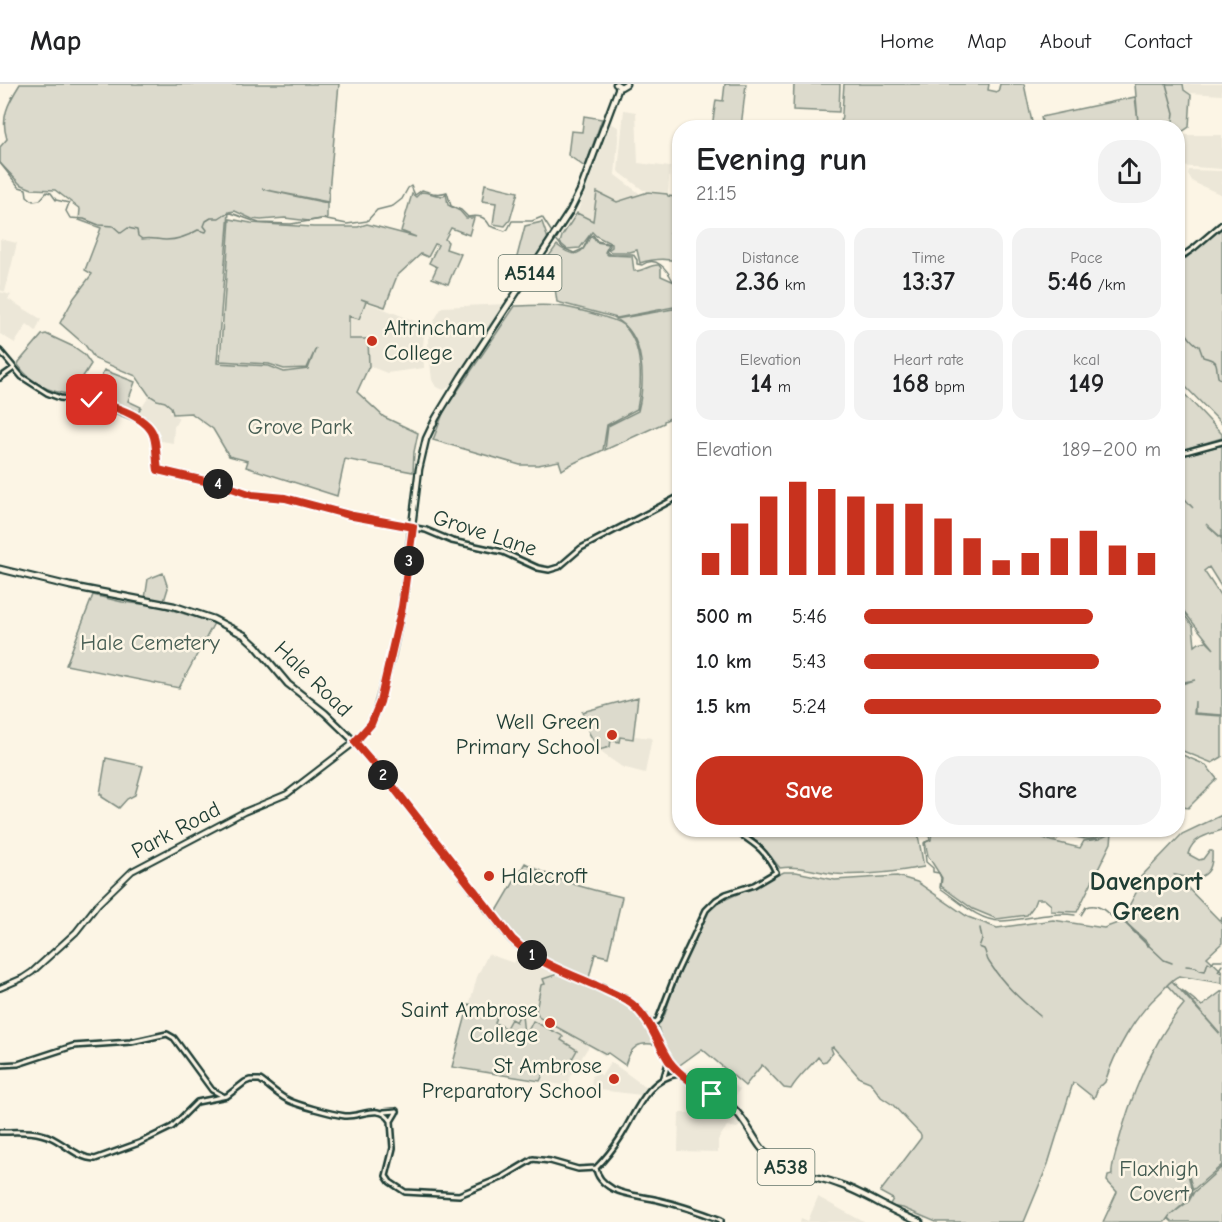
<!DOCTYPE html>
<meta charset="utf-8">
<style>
body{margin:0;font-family:"Comic Neue",sans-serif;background:#f2f2f2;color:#202124;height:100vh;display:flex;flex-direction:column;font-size:22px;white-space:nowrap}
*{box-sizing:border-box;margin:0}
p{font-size:20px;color:#757577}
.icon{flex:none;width:33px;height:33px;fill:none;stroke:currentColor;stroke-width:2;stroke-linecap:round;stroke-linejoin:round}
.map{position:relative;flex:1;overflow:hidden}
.side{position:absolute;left:672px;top:36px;width:513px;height:717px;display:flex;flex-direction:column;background:#fff;border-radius:24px;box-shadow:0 2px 4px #0004}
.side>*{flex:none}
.pin{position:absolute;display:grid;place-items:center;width:51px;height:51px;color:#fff;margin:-26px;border-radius:12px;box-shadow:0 3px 9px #0006}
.km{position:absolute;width:30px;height:30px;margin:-15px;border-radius:50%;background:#222;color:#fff;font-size:16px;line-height:30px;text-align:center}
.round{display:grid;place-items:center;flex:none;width:63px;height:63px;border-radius:24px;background:#f2f2f2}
.head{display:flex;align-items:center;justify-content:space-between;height:102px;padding:0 24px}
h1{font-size:33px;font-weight:600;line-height:45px}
.stats{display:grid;grid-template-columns:repeat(3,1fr);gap:9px;height:102px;padding:6px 24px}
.stats div{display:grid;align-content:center;border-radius:15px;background:#f2f2f2;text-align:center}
.stats b{font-size:26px;font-weight:600}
.stats small{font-size:16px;font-weight:400}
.stats p{font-size:16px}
.chart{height:168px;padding:12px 24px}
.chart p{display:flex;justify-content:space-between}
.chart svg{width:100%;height:108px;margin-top:6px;stroke:#c8321e;stroke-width:6}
.primary-button{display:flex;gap:12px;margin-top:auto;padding:12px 24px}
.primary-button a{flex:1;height:69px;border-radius:24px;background:#c8321e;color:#fff;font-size:24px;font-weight:600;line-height:69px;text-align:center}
.primary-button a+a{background:#f2f2f2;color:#202124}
ul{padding:0 24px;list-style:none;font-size:20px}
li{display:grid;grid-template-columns:96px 72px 1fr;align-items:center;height:45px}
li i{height:15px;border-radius:8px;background:#c8321e}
header{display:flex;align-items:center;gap:36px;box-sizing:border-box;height:84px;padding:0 30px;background:#fff;border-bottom:2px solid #e0e0e0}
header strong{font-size:28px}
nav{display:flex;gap:33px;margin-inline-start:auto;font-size:21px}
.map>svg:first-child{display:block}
.built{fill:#ece7d8}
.green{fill:#dcdacc;stroke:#7e8c80;stroke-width:1.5}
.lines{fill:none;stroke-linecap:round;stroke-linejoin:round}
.stream{stroke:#758479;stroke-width:1.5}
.tertiary-casing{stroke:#1f3d34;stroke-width:8}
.secondary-casing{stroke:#1f3d34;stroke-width:8}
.primary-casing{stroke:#1f3d34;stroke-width:9}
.tertiary{stroke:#fcf5e5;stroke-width:3}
.secondary{stroke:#fcf5e5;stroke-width:4}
.primary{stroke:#fcf5e5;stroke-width:4.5}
.route-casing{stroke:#fff;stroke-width:12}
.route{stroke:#c8321e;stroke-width:8}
.poi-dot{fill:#c8321e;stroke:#fcf5e5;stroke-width:2}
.labels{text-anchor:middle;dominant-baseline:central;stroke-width:5;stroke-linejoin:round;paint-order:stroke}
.shield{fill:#fcf5e5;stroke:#617469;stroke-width:1.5}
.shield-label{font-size:21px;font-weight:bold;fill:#1f3d34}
.poi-label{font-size:22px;fill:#1f3d34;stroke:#fcf5e5;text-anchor:end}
.park-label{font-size:22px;fill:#455c52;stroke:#fcf5e5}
.street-label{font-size:22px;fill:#1f3d34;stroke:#fcf5e5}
.quarter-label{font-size:26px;font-weight:bold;fill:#1f3d34;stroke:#fcf5e5}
</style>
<header>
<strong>Map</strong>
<nav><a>Home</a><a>Map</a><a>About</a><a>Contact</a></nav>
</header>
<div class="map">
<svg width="1222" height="1138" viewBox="0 0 1222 1138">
<rect width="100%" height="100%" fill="#fcf5e5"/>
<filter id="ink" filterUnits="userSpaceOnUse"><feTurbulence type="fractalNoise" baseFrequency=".0167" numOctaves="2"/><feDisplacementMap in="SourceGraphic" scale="12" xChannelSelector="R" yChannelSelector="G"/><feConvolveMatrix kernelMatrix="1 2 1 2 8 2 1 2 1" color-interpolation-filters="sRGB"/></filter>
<g filter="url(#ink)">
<path class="built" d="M 1184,0 L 1222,0 L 1222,11 L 1190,9 L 1185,5 Z
M 624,26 L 636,28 L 638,79 L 670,83 L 668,109 L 643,106 L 618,87 Z
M 611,39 L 619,44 L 615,91 L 639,109 L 640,129 L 593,138 L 577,129 Z
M 1179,51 L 1222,51 L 1222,85 L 1178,82 Z
M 1189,86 L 1222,87 L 1222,111 L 1193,98 L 1188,90 Z
M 0,155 L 17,159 L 5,208 L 0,206 Z
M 0,208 L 11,211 L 8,215 L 41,235 L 36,247 L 27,240 L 15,259 L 0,250 Z
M 340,208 L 425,241 L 423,262 L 424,284 L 387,289 L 369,282 L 357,307 L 308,285 Z
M 506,220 L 450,302 L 444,306 L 436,303 L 432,296 L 428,261 L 431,242 L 442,223 Z
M 150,311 L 156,317 L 166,319 L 171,324 L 170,328 L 179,334 L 174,343 L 173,359 L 156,356 L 155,349 L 149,339 L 137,331 Z
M 638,613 L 634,652 L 652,654 L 645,689 L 622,683 L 602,669 L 589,649 L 582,628 Z
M 520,868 L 620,916 L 618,975 L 608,969 L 605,972 L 589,962 L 570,992 L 568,1002 L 452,983 L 477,893 L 488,870 L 514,879 Z
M 611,978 L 647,1004 L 641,1011 L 591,1005 L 592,992 L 597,989 L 602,991 Z
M 709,992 L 720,999 L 723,995 L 740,1005 L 732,1017 L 704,1001 Z
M 701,1009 L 734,1028 L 743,1040 L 737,1044 L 727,1042 L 718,1056 L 718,1068 L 678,1067 L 679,1029 L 690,1029 Z
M 818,1113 L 862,1137 L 864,1138 L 800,1138 L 801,1134 L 808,1137 Z"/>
<path class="green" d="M 20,0 L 339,0 L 328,118 L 262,105 L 327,119 L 327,134 L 309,137 L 285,134 L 261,136 L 252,135 L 235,127 L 229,128 L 217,279 L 269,282 L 284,288 L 308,285 L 316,264 L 307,284 L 284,285 L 269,280 L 220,277 L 230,135 L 251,139 L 313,143 L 358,143 L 367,140 L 416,153 L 401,147 L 412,110 L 416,113 L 421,108 C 429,108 436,112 444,112 L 446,109 L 448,121 L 460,127 L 466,134 L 474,134 L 469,151 L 451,144 L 445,155 L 448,158 L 446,165 L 461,170 L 448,200 L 432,194 L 437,183 L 429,179 L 438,161 L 435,160 L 428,173 L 421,170 L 397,192 L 385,223 L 361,215 L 366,217 L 359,235 L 349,232 L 349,255 L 368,255 L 369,282 L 357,308 L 384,333 L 418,349 L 414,368 L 413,388 L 345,375 L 337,412 L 246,383 L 248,377 L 229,372 L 213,345 L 191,329 L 173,330 L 171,323 L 165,318 L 157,316 L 149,311 L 136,292 L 95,275 L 85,261 L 60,239 L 74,214 L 92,190 L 85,186 L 101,144 L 79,136 L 80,125 L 55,106 L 32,105 L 20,100 L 0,79 L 0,63 L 7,55 C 0,34 8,19 20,0 Z
M 725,0 L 746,0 L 741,43 L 712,43 L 716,16 L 723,17 Z
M 794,0 L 840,0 L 839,28 L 793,26 Z
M 844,0 L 989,0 L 988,6 L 998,8 L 1000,0 L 1024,0 L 1033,43 L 841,43 Z
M 1135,0 L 1183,0 L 1184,6 L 1191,11 L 1189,43 L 1179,50 L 1178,59 L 1178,44 L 1043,43 L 1041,33 L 1135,13 L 1138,38 Z
M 584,32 L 602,35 L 585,83 L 568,71 L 571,47 L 582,48 Z
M 485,100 L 518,108 L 510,136 L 505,142 L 493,140 L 496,119 L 482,117 Z
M 597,108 L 617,118 L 648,108 L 667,110 L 668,112 L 676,113 L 679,126 L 670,149 L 679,151 L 678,159 L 679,160 L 679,178 C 667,174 653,175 640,179 L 637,166 L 630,168 L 611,168 L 608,166 L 612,163 L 612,160 L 596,152 L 592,148 L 580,164 L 567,165 L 560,159 L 562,152 L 577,129 L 593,137 Z
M 542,138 L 548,155 L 524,193 L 513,188 L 525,142 Z
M 1222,142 L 1222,340 L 1178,295 L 1178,179 L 1186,174 Z
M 590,153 L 593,153 L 596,158 L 609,160 L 605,168 L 608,171 L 632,172 L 634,187 C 644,188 649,180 659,181 L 661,184 L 661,192 L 679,200 L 678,204 L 679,222 L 617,234 L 557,218 L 555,204 L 531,197 L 557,161 C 574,175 582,172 590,153 Z
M 515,222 C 529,222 543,220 557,222 C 569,223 615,234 623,241 C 644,261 642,299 637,325 L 607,341 L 603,366 C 590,373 574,377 562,386 L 559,377 L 538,381 L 520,381 L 433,356 L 444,327 Z
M 679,224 L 679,330 L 664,337 L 664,339 L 605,366 L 608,342 L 638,327 C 645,299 646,251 616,235 Z
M 46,250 L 74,263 L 84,270 L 91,280 L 72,310 C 50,309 31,299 18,281 L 19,278 L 42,251 Z
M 104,286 L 135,298 L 128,317 L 141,323 L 137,331 L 94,312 Z
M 1178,303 L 1222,350 L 1222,354 L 1178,367 Z
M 1222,361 L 1222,454 L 1206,440 L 1222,455 L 1222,504 L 1209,483 L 1204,487 L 1222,514 L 1222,631 L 1195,629 L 1195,617 L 1194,630 L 1222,632 L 1222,673 L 1212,679 L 1178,665 L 1178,601 L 1195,596 L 1178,599 L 1178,523 L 1193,542 L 1195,562 L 1199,559 L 1206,557 L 1214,565 L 1178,520 L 1178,409 L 1193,424 L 1178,407 L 1178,373 Z
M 163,489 L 168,504 L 164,517 L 145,515 L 148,495 Z
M 93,511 L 122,518 L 159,522 L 214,539 L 179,604 L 66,581 Z
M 638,613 L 633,655 L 620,653 L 619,658 L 611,656 L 610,663 L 599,666 L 589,649 L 582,628 Z
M 1178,669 L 1206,681 L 1217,695 L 1188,724 L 1178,722 Z
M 106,674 L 143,682 L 135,711 L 127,715 L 119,724 L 102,713 L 102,710 L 100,710 Z
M 1222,731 L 1222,746 C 1208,750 1192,754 1188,770 L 1199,776 L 1203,775 L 1209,767 L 1212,767 C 1214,796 1197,796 1175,791 L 1221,838 L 1222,833 L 1222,859 L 1207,873 L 1222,887 L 1222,899 L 1179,892 C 1169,896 1166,904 1158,911 C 1135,932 1115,967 1105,998 L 1102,1001 L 1099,1002 L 1094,1014 L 1075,999 L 1073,999 L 1048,1080 L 1024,1138 L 936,1138 L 903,1124 L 889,1122 L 893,1115 L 880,1108 L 921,1054 L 921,1051 L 893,1021 L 881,1013 L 870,998 L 860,994 L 833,963 L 831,964 L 833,969 L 826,977 L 822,978 L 818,973 C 810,983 797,994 791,1005 L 784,1004 L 762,981 L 745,1002 L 702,965 L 677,983 C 669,970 660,956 658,941 L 665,930 L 672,907 L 701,841 L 708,828 L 720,818 L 784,788 L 796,788 L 835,796 L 897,792 L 917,798 L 968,833 L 997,844 L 1053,836 L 1104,844 L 1123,837 L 1148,862 L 1149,860 L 1122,835 L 1138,805 L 1134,802 L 1135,799 L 1182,750 Z
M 740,746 L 917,746 L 924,783 C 896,788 864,792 835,790 C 817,788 798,781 780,784 L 761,761 Z
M 932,746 L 1002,746 L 1005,747 L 1025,746 L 1051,757 L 1080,764 L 1084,757 L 1099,755 L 1112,749 L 1111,759 L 1077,828 L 1051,827 L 1051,821 L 1044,815 L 1036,815 L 1033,823 L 1027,831 L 997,835 L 973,825 L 941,802 L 942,794 L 928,772 L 925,758 L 931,756 Z
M 1030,746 L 1114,746 C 1095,756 1088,758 1067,750 L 1068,748 L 1055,756 Z
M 525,779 C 556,797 588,805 622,813 L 608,873 L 595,870 L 588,898 L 522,865 L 494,832 Z
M 557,887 C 593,903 647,918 657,961 C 639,957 631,962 625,981 L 608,969 L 606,970 L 540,934 L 536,927 L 541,901 L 545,900 L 543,895 L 555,891 Z
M 1172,897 L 1220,950 L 1182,906 L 1202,922 L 1222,907 L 1222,1081 L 1193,1106 L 1188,1089 L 1192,1109 L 1187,1117 L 1171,1131 L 1189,1117 L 1194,1108 L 1222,1083 L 1222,1138 L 1172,1138 L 1168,1134 L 1170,1131 L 1165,1138 L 1103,1138 L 1117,1108 L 1107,1097 L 1108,1092 L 1112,1091 C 1111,1083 1115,1073 1117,1064 C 1129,1017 1152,957 1184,920 L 1167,901 Z
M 469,920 L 497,933 L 495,939 L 506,944 L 511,935 L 516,938 L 520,930 L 522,931 L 524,950 L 526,951 L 533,937 L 561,951 L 563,953 L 561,956 L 577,966 L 564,989 L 548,980 L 540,997 L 452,983 Z"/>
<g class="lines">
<path class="stream" d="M 1166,0 L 1174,29 L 1172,44
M 0,79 L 19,103 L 26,105 L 27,112 L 33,117 L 40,116 L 47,108 L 51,109 L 56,116 L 69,119 L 66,127 L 70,134 L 84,135 L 99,141 L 113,142 L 121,149 L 128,144 L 137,146 L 138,152 L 142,155 C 151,153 157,156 166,156 C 178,156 188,152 198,146 L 206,148 L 207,146 L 204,142 L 206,137 L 211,134 L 219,134 L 225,130 L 231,129 L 259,139 L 291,140 L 322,135 L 347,140 L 354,139 L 367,137 L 377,126 L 393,122 L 402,115 L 408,104 L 411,102 L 415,111 L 422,106 C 432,109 437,111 447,108 L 451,122 L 461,126 L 468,133 C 478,131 485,132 490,142 L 505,147 L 508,145 L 512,137 L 532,137 L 542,133 L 553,150
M 1178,120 L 1181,126 L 1178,140
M 555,154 L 563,164 L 574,169 L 583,165 L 589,153 L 593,151 L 597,157 L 610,160 L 610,162 L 606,167 L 609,170 L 633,170 L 637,176 L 637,180 L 642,181 C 656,171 667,185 673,197 L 680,199
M 1178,243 C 1190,248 1186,255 1199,262 L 1203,273 C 1220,278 1215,277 1218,293 L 1222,296
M 928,746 L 930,756 L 924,759 L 926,778 L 933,784 L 933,788 L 939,789 L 941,794 L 940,804 C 958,816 978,837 1001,837 C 1026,836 1049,827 1075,831
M 1081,831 L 1086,823 C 1097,819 1105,826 1113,834
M 1124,838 L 1164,876 L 1172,879
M 980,844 L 982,855 L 979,863 L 984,865 C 987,870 986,874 989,878 C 1003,900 1021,916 1040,932
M 1222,881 L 1218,887 L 1222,889
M 1186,882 L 1196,883 L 1200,886 L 1205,887 L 1208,878 L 1211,880 L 1214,876 L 1222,876"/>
<defs>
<path id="tertiary" d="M 1178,175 L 1194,164 L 1222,140
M 0,267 L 22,293 L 47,309 L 60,314 L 96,318 L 144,337 L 154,351 L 158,386 L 226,402 L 252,411 L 285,414 L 353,432 L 426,446 L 452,457 L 503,468 L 538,484 L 549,486 L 559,483 L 581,464 L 680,412
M 0,294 L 14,284
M 1178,370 L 1222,358
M 651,942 L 658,936 L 675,892 L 706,826 L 716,816 L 726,810 L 754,801 L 776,788 C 765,765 755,760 734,746
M 0,981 L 18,980 L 73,962 L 131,958 L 167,950 L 174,954 L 212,1006 L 221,1011
M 664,993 L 669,976
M 397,1027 L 391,1037 L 393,1064 L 386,1092 L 390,1098 L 405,1108 L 459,1111 L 501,1094 L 533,1075 L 550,1077 L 578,1085 L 596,1084
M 384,1028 L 397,1027
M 0,1048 C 18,1048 35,1046 52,1054 C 66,1061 78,1074 95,1075 L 139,1059 L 172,1043 L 197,1018 L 227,1012 L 245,998 L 250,996 L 260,996 C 269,1002 277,1010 286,1015 C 296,1021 332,1030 345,1032 C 361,1033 380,1019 391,1037
M 596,1084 C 597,1094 604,1100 613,1105 C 627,1112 643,1112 658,1116 C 680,1121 700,1128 721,1136 L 721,1138
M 596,1084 C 605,1075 613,1065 620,1054 C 635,1031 647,993 679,990"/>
<path id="secondary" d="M 0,904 L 23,894 L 32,888 L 76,848 L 98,820 L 132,787 L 244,728 L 287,710 L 355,658"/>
<path id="primary" d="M 616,0 L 621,3 L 626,0
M 0,485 L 70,502 L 174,522 L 213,535 L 244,551 L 256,562 L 288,600 L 325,629 L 355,658 L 391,700 L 511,855 C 535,878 569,889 599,903 C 610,908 622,912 632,920 C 656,939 657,967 678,987 C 693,1002 715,1008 731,1022 C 749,1038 754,1061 773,1076 C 792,1091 819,1092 841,1101 C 868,1111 892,1128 920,1138
M 355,658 L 371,640 L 375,631 L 392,571 L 402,523 L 419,385 L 426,355 L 436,334 L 461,293 L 570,127 L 580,107 L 619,3"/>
</defs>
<use href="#tertiary" class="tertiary-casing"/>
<use href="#secondary" class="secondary-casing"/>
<use href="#primary" class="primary-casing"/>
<use href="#tertiary" class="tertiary"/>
<use href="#secondary" class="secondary"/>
<use href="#primary" class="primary"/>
</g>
</g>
<g class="lines" filter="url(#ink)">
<defs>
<path id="route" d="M 92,316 C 111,322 149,332 154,353 C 157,364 156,375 158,386 L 226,402 L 252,411 L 285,414 L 353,432 L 413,443 L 402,523 L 380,618 L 371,640 L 355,658 L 391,700 L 512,855 C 534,877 567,889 595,901 C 607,907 622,912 632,920 C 651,936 656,957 669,977 C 680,992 696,1001 712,1010"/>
</defs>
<use href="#route" class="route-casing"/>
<use href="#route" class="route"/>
</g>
<g class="poi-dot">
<circle cx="372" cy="257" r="6"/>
<circle cx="612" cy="651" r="6"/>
<circle cx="489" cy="792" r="6"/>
<circle cx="550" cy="939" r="6"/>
<circle cx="614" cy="995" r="6"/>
</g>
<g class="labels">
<g class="shield">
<rect x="498.5" y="171" width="63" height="36" rx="4.5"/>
<rect x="757.5" y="1065" width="57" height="36" rx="4.5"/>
</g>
<g class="shield-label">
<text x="530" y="189">A5144</text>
<text x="786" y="1083">A538</text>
</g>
<g class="poi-label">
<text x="384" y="244" text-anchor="start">Altrincham<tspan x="384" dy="25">College</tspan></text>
<text x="600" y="638">Well Green<tspan x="600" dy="25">Primary School</tspan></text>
<text x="501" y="792" text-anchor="start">Halecroft</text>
<text x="538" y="926">Saint Ambrose<tspan x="538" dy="25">College</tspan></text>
<text x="602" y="982">St Ambrose<tspan x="602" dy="25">Preparatory School</tspan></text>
</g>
<g class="park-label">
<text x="300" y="343">Grove Park</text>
<text x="150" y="559">Hale Cemetery</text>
<text x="1159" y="1085">Flaxhigh<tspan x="1159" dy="25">Covert</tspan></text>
</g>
<g class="street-label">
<text transform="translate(485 449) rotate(18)">Grove Lane</text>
<text transform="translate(313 595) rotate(44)">Hale Road</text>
<text transform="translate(176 746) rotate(-28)">Park Road</text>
</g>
<g class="quarter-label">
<text x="1146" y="798">Davenport<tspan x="1146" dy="30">Green</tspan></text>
</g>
</g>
</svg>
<div class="pin" style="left:712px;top:1010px;background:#1e9e55"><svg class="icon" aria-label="arrive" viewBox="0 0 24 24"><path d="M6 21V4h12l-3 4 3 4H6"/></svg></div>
<div class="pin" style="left:92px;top:316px;background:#d93025"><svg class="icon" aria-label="check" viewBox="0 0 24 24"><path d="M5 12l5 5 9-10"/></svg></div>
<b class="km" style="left:532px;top:871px">1</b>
<b class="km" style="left:383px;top:691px">2</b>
<b class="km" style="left:409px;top:477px">3</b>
<b class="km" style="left:218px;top:400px">4</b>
<section class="side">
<div class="head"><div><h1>Evening run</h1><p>21:15</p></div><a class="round"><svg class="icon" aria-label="share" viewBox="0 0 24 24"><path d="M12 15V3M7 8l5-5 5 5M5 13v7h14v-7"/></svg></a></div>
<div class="stats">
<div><p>Distance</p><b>2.36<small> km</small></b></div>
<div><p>Time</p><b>13:37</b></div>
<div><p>Pace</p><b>5:46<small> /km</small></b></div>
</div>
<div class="stats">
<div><p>Elevation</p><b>14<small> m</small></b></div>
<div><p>Heart rate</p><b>168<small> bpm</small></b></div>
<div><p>kcal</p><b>149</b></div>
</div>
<div class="chart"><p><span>Elevation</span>189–200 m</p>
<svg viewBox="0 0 160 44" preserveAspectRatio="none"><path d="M5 44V35M15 44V23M25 44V12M35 44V6M45 44V9M55 44V12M65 44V15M75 44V15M85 44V21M95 44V29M105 44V38M115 44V35M125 44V29M135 44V26M145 44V32M155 44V35"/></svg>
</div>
<ul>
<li><b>500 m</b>5:46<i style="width:77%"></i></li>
<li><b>1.0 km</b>5:43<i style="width:79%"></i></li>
<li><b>1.5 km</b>5:24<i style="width:100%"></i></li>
</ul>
<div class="primary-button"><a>Save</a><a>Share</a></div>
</section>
</div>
